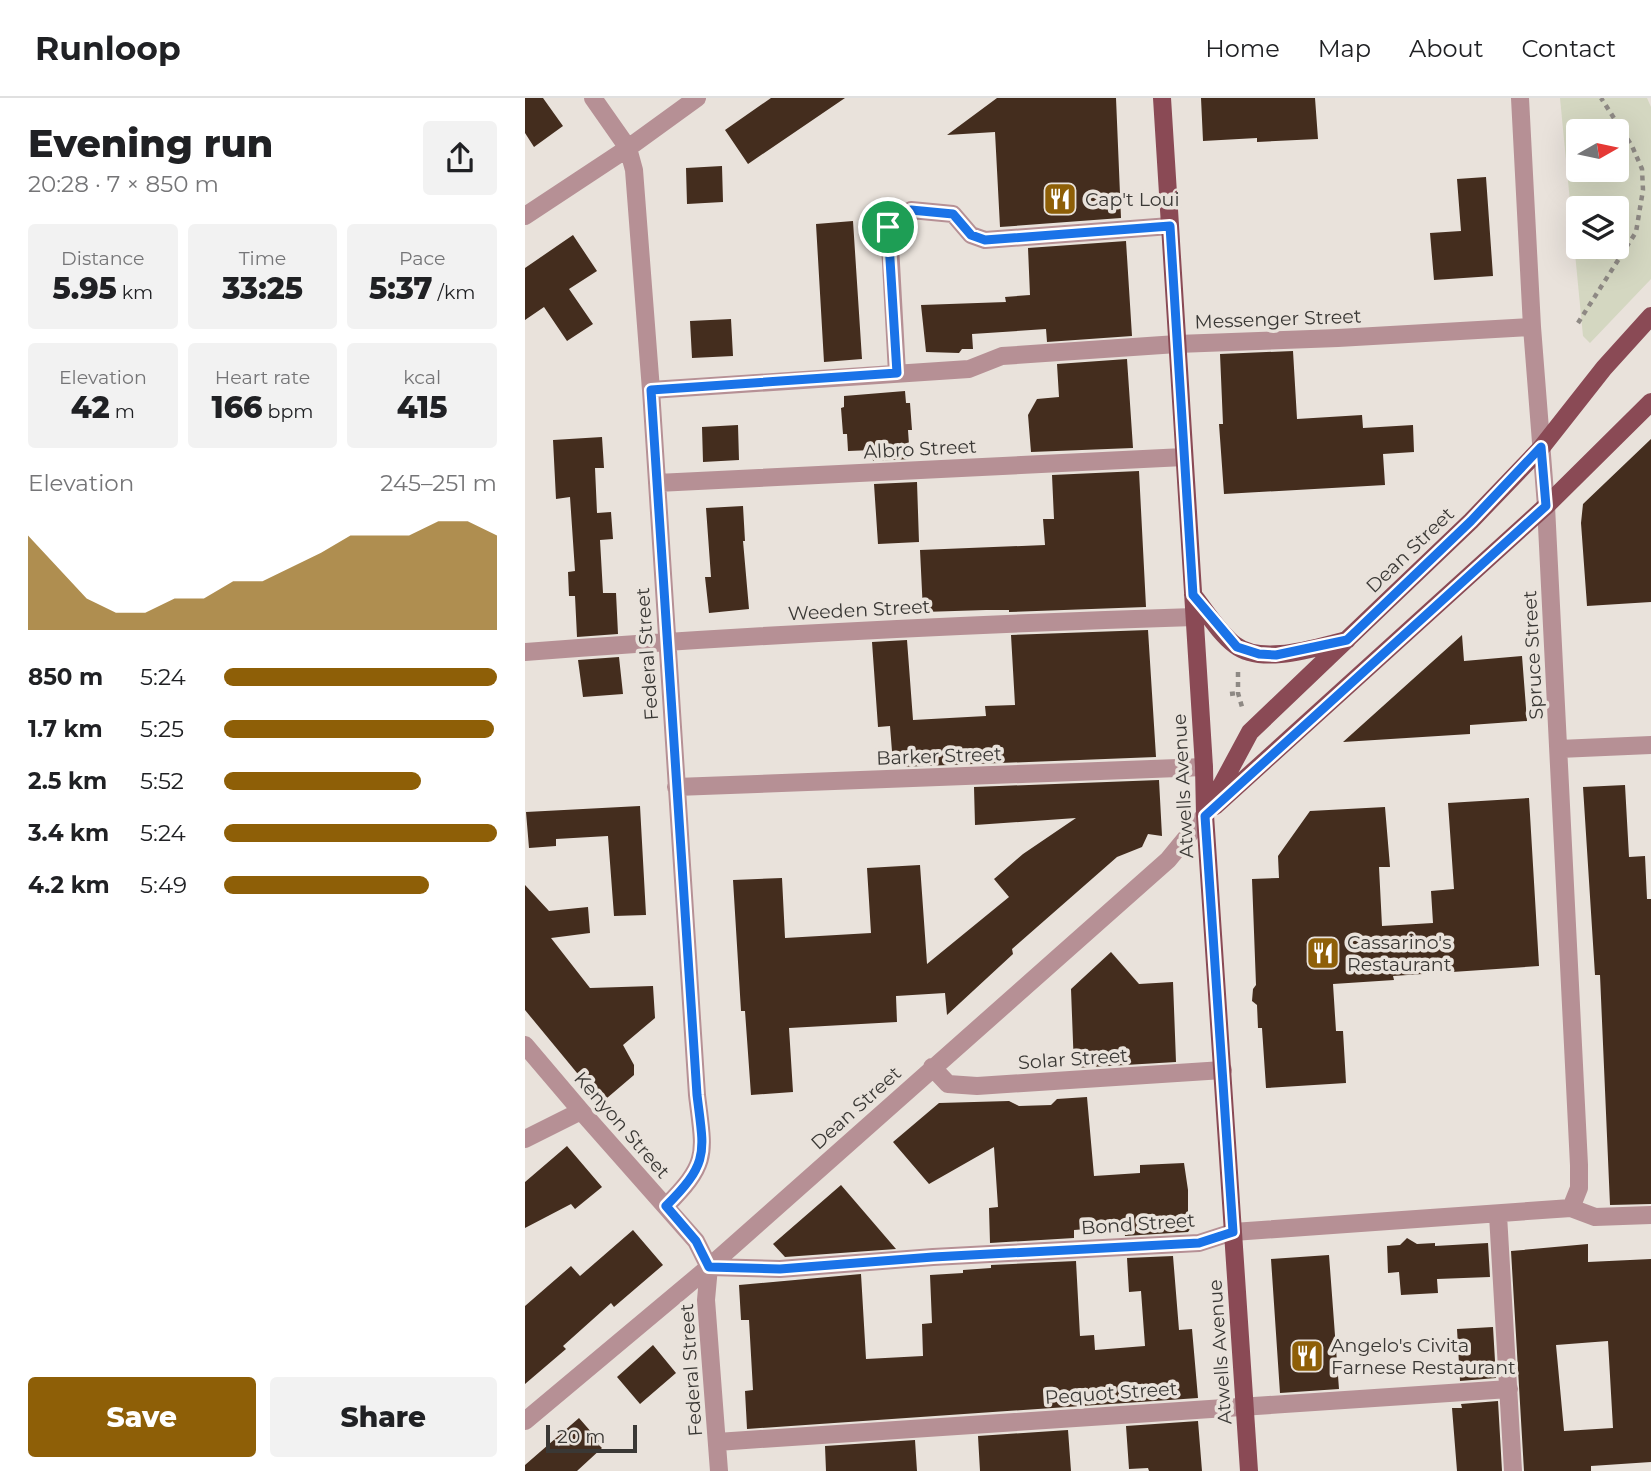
<!DOCTYPE html>
<meta charset="utf-8">
<style>
body{margin:0;font-family:Montserrat,sans-serif;background:#f2f2f2;color:#202124;height:100vh;display:flex;flex-direction:column;font-size:26px;white-space:nowrap}
*{box-sizing:border-box;margin:0}
p{font-size:23px;color:#757577}
.icon{flex:none;width:38px;height:38px;fill:none;stroke:currentColor;stroke-width:2;stroke-linecap:round;stroke-linejoin:round}
.map{position:relative;flex:1;overflow:hidden}
.sheet{display:flex;flex-direction:column;background:#fff;width:525px}
.sheet>*{flex:none}
.needle{width:46px;rotate:81deg}
.buttons{position:absolute;left:1041px;top:21px;display:grid;gap:14px}
.buttons a{display:grid;place-items:center;width:63px;height:63px;border-radius:7px;background:#fff;box-shadow:0 7px 28px #0002;font-size:35px}
.scale{position:absolute;left:21px;bottom:18px;width:91px;box-sizing:border-box;padding-left:7px;border:4px solid #3a3835;border-top:0;font-size:19px;line-height:24px;white-space:nowrap;color:#3a3835;-webkit-text-stroke:5px #e9e2db;paint-order:stroke}
.pin{position:absolute;display:grid;place-items:center;width:60px;height:60px;color:#fff;margin:-30px;border:4px solid #fff;border-radius:50%;box-shadow:0 2px 7px #0007}
.round{display:grid;place-items:center;flex:none;width:74px;height:74px;border-radius:7px;background:#f2f2f2}
.headline{display:flex;align-items:center;justify-content:space-between;height:119px;padding:0 28px}
h1{font-size:38px;font-weight:800;line-height:52px}
.figures{display:grid;grid-template-columns:repeat(3,1fr);gap:10px;height:119px;padding:7px 28px}
.figures div{display:grid;align-content:center;border-radius:7px;background:#f2f2f2;text-align:center}
.figures b{font-size:30px;font-weight:800}
.figures small{font-size:19px;font-weight:400}
.figures p{font-size:19px}
.chart{height:196px;padding:14px 28px}
.chart p{display:flex;justify-content:space-between}
.chart svg{width:100%;height:126px;margin-top:7px;fill:#8e5f07;opacity:.7}
.cta{display:flex;gap:14px;margin-top:auto;padding:14px 28px}
.cta a{flex:1;height:80px;border-radius:7px;background:#8e5f07;color:#fff;font-size:28px;font-weight:800;line-height:80px;text-align:center}
.cta a+a{background:#f2f2f2;color:#202124}
ul{padding:0 28px;list-style:none;font-size:23px}
li{display:grid;grid-template-columns:112px 84px 1fr;align-items:center;height:52px}
li i{height:18px;border-radius:9px;background:#8e5f07}
header{display:flex;align-items:center;gap:42px;box-sizing:border-box;height:98px;padding:0 35px;background:#fff;border-bottom:2px solid #e0e0e0}
header strong{font-size:33px}
nav{display:flex;gap:38px;margin-inline-start:auto;font-size:24px}
main{display:flex;flex:1;min-height:0}
.map>svg:first-child{display:block}
.green{fill:#d4d7c1;fill-rule:evenodd}
.building{fill:#442d1e;fill-rule:evenodd}
.lines{fill:none;stroke-linecap:round;stroke-linejoin:round}
.path{stroke:#8e8984;stroke-width:4.5;stroke-dasharray:5 5;stroke-linecap:butt}
.minor{stroke:#b69095;stroke-width:18}
.major{stroke:#8a4a55;stroke-width:18}
.route-casing{stroke:#fff;stroke-width:14}
.route{stroke:#1a73e8;stroke-width:9}
.labels{text-anchor:middle;dominant-baseline:central;stroke-width:7;stroke-linejoin:round;paint-order:stroke}
.poi-label{font-size:19px;fill:#3a3835;stroke:#e9e2db;text-anchor:start}
.street-label{font-size:19px;fill:#3a3835;stroke:#e9e2db}
</style>
<header>
<strong>Runloop</strong>
<nav><a>Home</a><a>Map</a><a>About</a><a>Contact</a></nav>
</header>
<main>
<section class="sheet">
<div class="headline"><div><h1>Evening run</h1><p>20:28 · 7 × 850 m</p></div><a class="round"><svg class="icon" aria-label="share" viewBox="0 0 24 24"><path d="M12 15V3M7 8l5-5 5 5M5 13v7h14v-7"/></svg></a></div>
<div class="figures">
<div><p>Distance</p><b>5.95<small> km</small></b></div>
<div><p>Time</p><b>33:25</b></div>
<div><p>Pace</p><b>5:37<small> /km</small></b></div>
</div>
<div class="figures">
<div><p>Elevation</p><b>42<small> m</small></b></div>
<div><p>Heart rate</p><b>166<small> bpm</small></b></div>
<div><p>kcal</p><b>415</b></div>
</div>
<div class="chart"><p><span>Elevation</span>245–251 m</p>
<svg viewBox="0 0 160 44" preserveAspectRatio="none"><path d="M0 44V11L10 22L20 33L30 38L40 38L50 33L60 33L70 27L80 27L90 22L100 17L110 11L120 11L130 11L140 6L150 6L160 11V44z"/></svg>
</div>
<ul>
<li><b>850 m</b>5:24<i style="width:100%"></i></li>
<li><b>1.7 km</b>5:25<i style="width:99%"></i></li>
<li><b>2.5 km</b>5:52<i style="width:72%"></i></li>
<li><b>3.4 km</b>5:24<i style="width:100%"></i></li>
<li><b>4.2 km</b>5:49<i style="width:75%"></i></li>
</ul>
<div class="cta"><a>Save</a><a>Share</a></div>
</section>
<div class="map">
<svg width="1126" height="1373" viewBox="0 0 1126 1373">
<rect width="100%" height="100%" fill="#e9e2db"/>
<path class="green" d="M 1035,0 L 1122,0 L 1126,9 L 1126,181 L 1065,245 L 1058,238 ZM 1054,33 L 1092,33 L 1092,72 L 1054,72 ZM 1054,110 L 1092,110 L 1092,149 L 1054,149 Z"/>
<path class="building" d="M 0,0 L 18,0 L 38,28 L 9,49 L 0,35 Z
M 246,0 L 320,0 L 223,66 L 200,32 Z
M 472,0 L 591,0 L 596,120 L 475,129 L 470,34 L 422,37 Z
M 676,0 L 790,0 L 793,41 L 732,44 L 732,40 L 678,43 Z
M 197,68 L 198,104 L 162,106 L 161,70 Z
M 961,79 L 968,178 L 909,182 L 905,135 L 936,133 L 932,81 Z
M 328,123 L 337,261 L 299,264 L 291,126 Z
M 48,137 L 72,173 L 44,191 L 68,226 L 42,243 L 19,209 L 0,222 L 0,170 Z
M 601,143 L 607,238 L 522,244 L 521,231 L 447,236 L 448,251 L 437,251 L 434,255 L 401,254 L 396,207 L 481,204 L 480,199 L 505,197 L 503,150 Z
M 206,221 L 208,258 L 167,260 L 165,223 Z
M 768,253 L 772,321 L 837,317 L 838,330 L 888,327 L 889,354 L 858,356 L 860,387 L 699,396 L 694,326 L 698,326 L 695,256 Z
M 602,261 L 608,350 L 506,354 L 503,317 L 512,301 L 534,299 L 532,266 Z
M 380,293 L 381,305 L 385,305 L 387,332 L 383,332 L 385,361 L 348,363 L 347,352 L 323,353 L 322,336 L 318,336 L 316,310 L 319,309 L 319,298 Z
M 213,327 L 214,362 L 178,364 L 177,329 Z
M 77,339 L 79,370 L 70,370 L 72,415 L 86,414 L 88,441 L 75,442 L 78,495 L 91,495 L 93,536 L 52,539 L 50,498 L 44,498 L 43,474 L 50,473 L 45,399 L 31,401 L 28,342 Z
M 1126,341 L 1126,504 L 1062,508 L 1056,425 L 1058,406 Z
M 614,373 L 621,509 L 484,514 L 484,512 L 461,512 L 398,514 L 395,452 L 520,447 L 518,421 L 529,421 L 527,377 Z
M 392,384 L 394,444 L 353,446 L 349,386 Z
M 218,408 L 220,443 L 218,443 L 224,511 L 184,515 L 180,479 L 186,479 L 181,410 Z
M 623,532 L 631,659 L 374,669 L 374,666 L 368,666 L 365,628 L 353,629 L 347,544 L 382,542 L 388,622 L 461,618 L 460,608 L 490,607 L 486,537 Z
M 937,537 L 939,563 L 997,558 L 1002,623 L 945,627 L 945,636 L 818,644 Z
M 94,559 L 98,596 L 58,599 L 53,562 Z
M 634,682 L 637,738 L 623,736 L 617,749 L 592,759 L 487,851 L 488,856 L 422,917 L 420,895 L 371,898 L 372,924 L 264,930 L 268,994 L 226,997 L 220,913 L 216,913 L 208,782 L 257,780 L 260,840 L 346,835 L 342,770 L 395,767 L 402,866 L 484,799 L 469,781 L 498,756 L 551,720 L 450,727 L 449,689 Z
M 1100,687 L 1104,759 L 1120,758 L 1122,801 L 1126,801 L 1126,1106 L 1085,1107 L 1075,877 L 1070,877 L 1058,689 Z
M 1004,700 L 1014,868 L 868,878 L 869,882 L 808,886 L 811,933 L 818,933 L 821,985 L 741,990 L 737,930 L 733,930 L 732,907 L 727,903 L 728,891 L 731,887 L 727,781 L 754,780 L 753,758 L 785,713 L 860,709 L 865,769 L 854,769 L 857,828 L 908,825 L 906,793 L 929,791 L 923,705 Z
M 115,708 L 121,817 L 89,818 L 83,738 L 31,741 L 31,748 L 4,750 L 1,714 Z
M 0,787 L 24,813 L 63,809 L 65,835 L 26,840 L 65,890 L 128,888 L 130,920 L 98,947 L 109,967 L 109,977 L 75,1006 L 56,989 L 57,981 L 0,912 Z
M 586,854 L 614,886 L 648,884 L 651,964 L 549,970 L 546,891 Z
M 562,999 L 569,1078 L 615,1075 L 615,1067 L 659,1065 L 663,1092 L 663,1115 L 667,1128 L 663,1134 L 600,1138 L 599,1128 L 549,1132 L 549,1140 L 465,1145 L 464,1110 L 473,1109 L 469,1049 L 404,1086 L 368,1044 L 414,1005 L 484,1003 L 494,1008 L 526,1007 L 532,1001 Z
M 42,1048 L 77,1089 L 50,1111 L 46,1106 L 0,1130 L 0,1084 Z
M 316,1087 L 371,1151 L 260,1159 L 248,1146 Z
M 108,1132 L 138,1167 L 89,1209 L 86,1205 L 38,1248 L 41,1251 L 0,1286 L 0,1208 L 46,1168 L 55,1178 Z
M 882,1140 L 892,1146 L 910,1145 L 910,1148 L 963,1145 L 965,1179 L 912,1181 L 913,1195 L 876,1197 L 874,1174 L 863,1175 L 862,1148 L 875,1147 Z
M 1063,1146 L 1063,1164 L 1126,1161 L 1126,1364 L 1066,1368 L 1066,1373 L 999,1373 L 986,1153 ZM 1083,1243 L 1088,1330 L 1039,1333 L 1031,1247 Z
M 804,1157 L 814,1291 L 755,1295 L 746,1161 Z
M 648,1158 L 654,1232 L 667,1231 L 673,1300 L 222,1331 L 220,1293 L 228,1292 L 224,1222 L 216,1222 L 214,1187 L 336,1176 L 341,1261 L 398,1258 L 397,1226 L 407,1225 L 405,1177 L 438,1175 L 438,1172 L 466,1170 L 466,1167 L 551,1163 L 555,1238 L 569,1237 L 570,1252 L 620,1248 L 616,1193 L 604,1194 L 602,1160 Z
M 968,1229 L 971,1280 L 935,1283 L 932,1231 Z
M 128,1247 L 151,1275 L 115,1306 L 92,1279 Z
M 973,1303 L 977,1373 L 932,1373 L 927,1310 L 937,1310 L 936,1306 Z
M 54,1320 L 74,1343 L 72,1345 L 77,1350 L 52,1373 L 0,1373 L 0,1367 Z
M 673,1323 L 677,1373 L 624,1373 L 623,1370 L 604,1371 L 601,1328 Z
M 543,1332 L 546,1373 L 455,1373 L 453,1338 Z
M 390,1342 L 392,1373 L 301,1373 L 300,1348 Z"/>
<g class="lines">
<path class="path" d="M 1053,225 L 1111,134 L 1118,92 L 1117,71 L 1107,48 L 1076,0
M 713,574 L 713,595 L 717,609
M 705,596 L 713,595"/>
<path class="minor" d="M 68,0 L 103,50 L 109,72 L 126,292 L 172,997 C 179,1056 185,1064 141,1108
M 995,0 L 1007,229 L 1021,408 L 1054,1067 L 1054,1090 L 1046,1110
M 0,118 L 103,50 L 172,0
M 372,275 L 364,129 L 386,112 L 428,116 L 446,137 L 460,142 L 645,128
M 126,292 L 444,271 L 477,258 L 652,246 L 813,240 L 1007,229
M 132,385 L 659,359
M 0,554 C 223,537 446,526 669,519
M 1034,651 L 1126,647
M 151,689 L 679,669
M 0,947 L 56,1013 L 171,1143 L 184,1169
M 407,969 L 423,986 L 452,988 L 698,972
M 0,1041 L 56,1013
M 973,1117 L 988,1373
M 184,1169 L 255,1171 L 408,1159 L 674,1145 L 708,1134 L 1046,1110 L 1070,1119 L 1126,1117
M 184,1169 L 181,1202 L 194,1373
M 0,1323 L 184,1169 L 643,762 L 680,717
M 192,1344 L 984,1291"/>
<path class="major" d="M 637,0 L 679,669 L 680,717 L 724,1373
M 668,497 C 681,513 694,535 710,547 C 737,568 792,549 822,542
M 690,708 L 1021,408 L 1126,304
M 682,714 L 725,634 L 946,423 L 1016,350 L 1079,270 L 1126,218"/>
</g>
<g class="lines">
<defs>
<path id="route" d="M 386,112 L 428,116 L 446,137 L 460,142 L 645,128 L 668,497 L 712,549 L 734,556 L 751,557 L 822,542 L 946,423 L 1016,349 L 1021,408 L 680,718 L 708,1134 L 674,1145 L 408,1159 L 255,1171 L 184,1169 L 171,1143 L 141,1108 C 185,1064 179,1055 172,997 L 126,292 L 372,275 L 363,129 Z"/>
</defs>
<use href="#route" class="route-casing"/>
<use href="#route" class="route"/>
</g>
<defs>
<symbol id="restaurant-square" viewBox="-11 -11 22 22"><rect x="-9" y="-9" width="18" height="18" rx="4" fill="#8e5f07" stroke="#e9e2db"/><path d="M-5-6h1v4h1v-4h1v4h1v-4h1v5L-1.5 .5V6h-2V.5L-5-1ZM5-6V6H3V1.5H1.5Q1.5-4 5-6Z" fill="#fff"/></symbol>
</defs>
<g fill-rule="evenodd">
<use href="#restaurant-square" x="516" y="82" width="38" height="38"/>
<use href="#restaurant-square" x="779" y="836" width="38" height="38"/>
<use href="#restaurant-square" x="763" y="1239" width="38" height="38"/>
</g>
<g class="labels">
<g class="poi-label">
<text x="560" y="101">Cap't Loui</text>
<text x="822" y="844">Cassarino's<tspan x="822" dy="22">Restaurant</tspan></text>
<text x="806" y="1247">Angelo's Civita<tspan x="806" dy="22">Farnese Restaurant</tspan></text>
</g>
<g class="street-label">
<text transform="translate(753 221) rotate(-2)">Messenger Street</text>
<text transform="translate(395 351) rotate(-3)">Albro Street</text>
<text transform="translate(885 452) rotate(-44)">Dean Street</text>
<text transform="translate(334 512) rotate(-3)">Weeden Street</text>
<text transform="translate(122 556) rotate(-94)">Federal Street</text>
<text transform="translate(1008 557) rotate(-93)">Spruce Street</text>
<text transform="translate(414 658) rotate(-2)">Barker Street</text>
<text transform="translate(658 688) rotate(-93)">Atwells Avenue</text>
<text transform="translate(548 961) rotate(-4)">Solar Street</text>
<text transform="translate(331 1010) rotate(-42)">Dean Street</text>
<text transform="translate(97 1027) rotate(49)">Kenyon Street</text>
<text transform="translate(613 1126) rotate(-4)">Bond Street</text>
<text transform="translate(695 1254) rotate(-94)">Atwells Avenue</text>
<text transform="translate(166 1272) rotate(-94)">Federal Street</text>
<text transform="translate(586 1295) rotate(-4)">Pequot Street</text>
</g>
</g>
</svg>
<div class="buttons">
<a><svg class="needle" viewBox="-14 -14 28 28"><path d="M0-13l5 13h-10z" fill="#e53935"/><path d="M0 13l5-13h-10z" fill="#757577"/></svg></a>
<a><svg class="icon" aria-label="layers" viewBox="0 0 24 24"><path d="M12 4l9 5-9 5-9-5zM3 14l9 5 9-5"/></svg></a>
</div>
<div class="scale">20 m</div>
<div class="pin" style="left:363px;top:129px;background:#1e9e55"><svg class="icon" aria-label="arrive" viewBox="0 0 24 24"><path d="M6 21V4h12l-3 4 3 4H6"/></svg></div>
</div>
</main>
